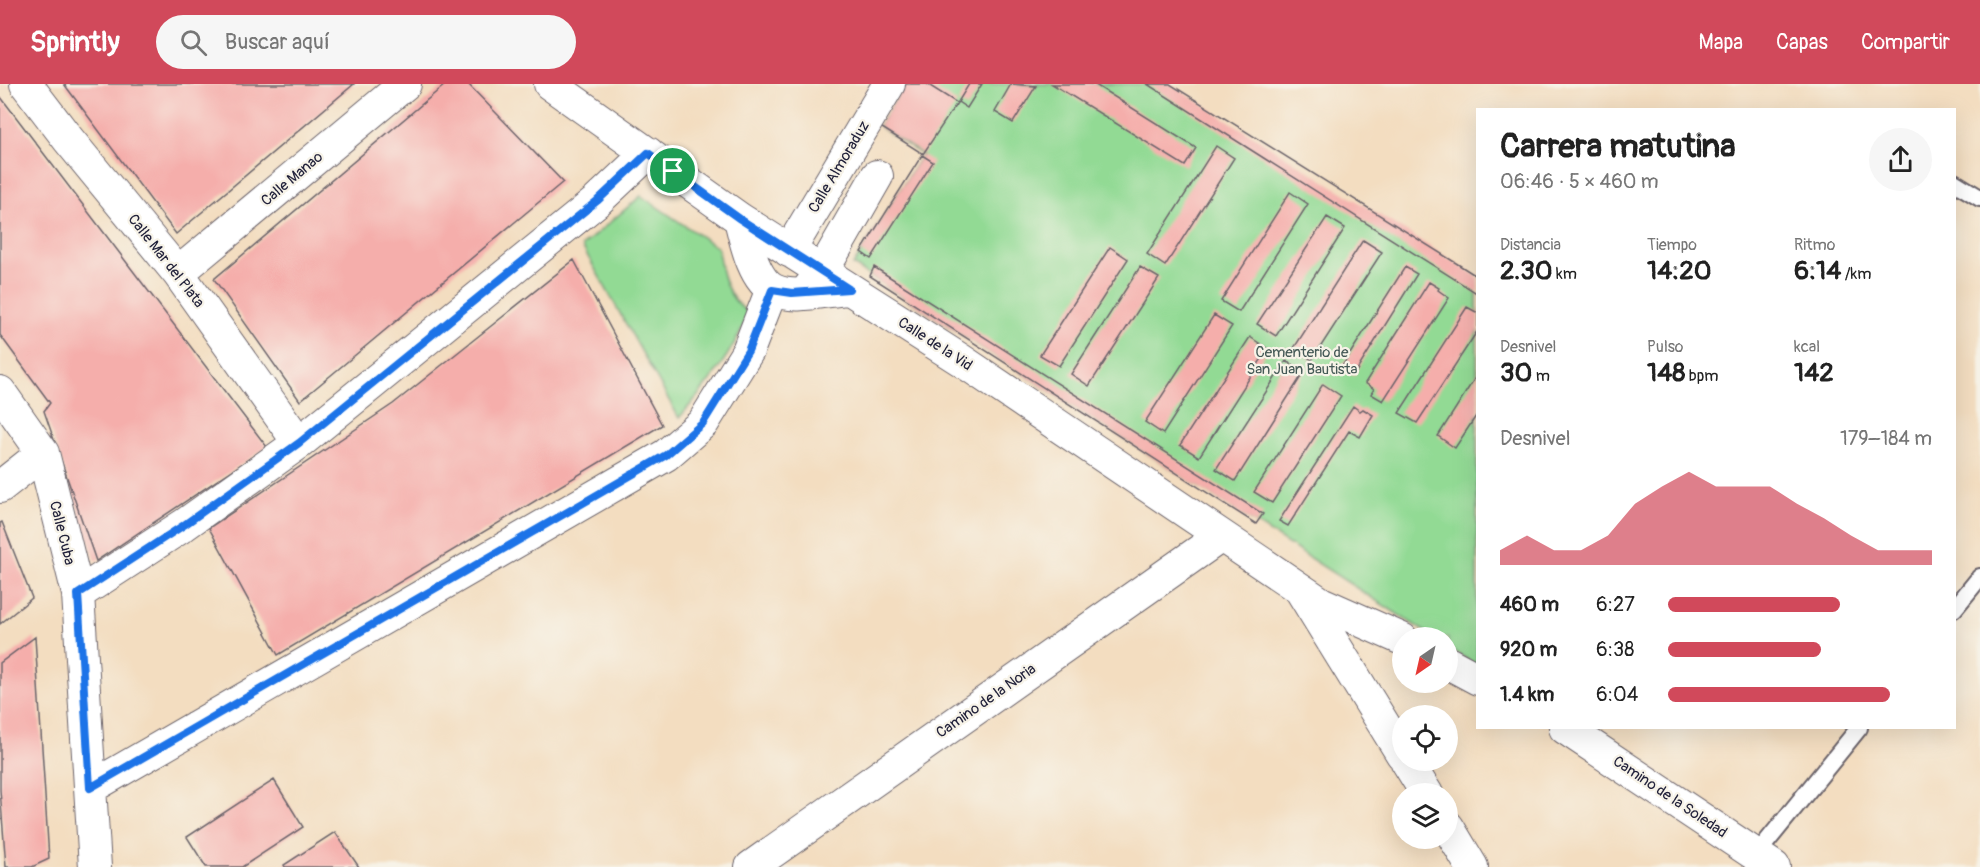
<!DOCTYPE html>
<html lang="es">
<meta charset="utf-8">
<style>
body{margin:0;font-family:Pangolin,sans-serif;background:#f6f6f6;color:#222;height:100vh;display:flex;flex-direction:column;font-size:22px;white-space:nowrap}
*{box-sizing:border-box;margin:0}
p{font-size:20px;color:#767676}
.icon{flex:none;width:33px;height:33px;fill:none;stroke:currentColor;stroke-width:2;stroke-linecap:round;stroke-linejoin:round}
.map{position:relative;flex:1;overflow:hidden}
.details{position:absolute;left:1476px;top:24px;width:480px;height:621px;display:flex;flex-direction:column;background:#fff;border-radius:0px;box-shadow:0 6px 24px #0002}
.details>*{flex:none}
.needle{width:39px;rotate:214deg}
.buttons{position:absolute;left:1392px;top:543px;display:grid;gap:12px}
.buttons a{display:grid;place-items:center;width:66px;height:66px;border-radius:50%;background:#fff;box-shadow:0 6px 24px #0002;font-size:30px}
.pin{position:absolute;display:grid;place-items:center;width:51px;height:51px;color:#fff;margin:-26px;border:3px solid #fff;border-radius:50%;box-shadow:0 2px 6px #0007}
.round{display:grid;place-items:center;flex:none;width:63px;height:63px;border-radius:32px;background:#f6f6f6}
.summary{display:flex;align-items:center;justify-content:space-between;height:102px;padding:0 24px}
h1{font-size:33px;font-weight:700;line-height:45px}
.stats{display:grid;grid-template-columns:repeat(3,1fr);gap:9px;height:102px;padding:6px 24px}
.stats div{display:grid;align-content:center}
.stats b{font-size:26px;font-weight:700}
.stats small{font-size:16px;font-weight:400}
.stats p{font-size:16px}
.chart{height:168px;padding:12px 24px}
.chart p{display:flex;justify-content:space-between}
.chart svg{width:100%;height:108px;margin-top:6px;fill:#d1495b;opacity:.7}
ul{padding:0 24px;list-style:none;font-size:20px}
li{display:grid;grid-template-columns:96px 72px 1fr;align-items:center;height:45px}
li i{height:15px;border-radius:8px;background:#d1495b}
header{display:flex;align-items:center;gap:36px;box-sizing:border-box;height:84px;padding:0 30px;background:#d1495b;color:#fff}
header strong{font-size:28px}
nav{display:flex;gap:33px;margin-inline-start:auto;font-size:21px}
.search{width:420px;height:54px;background:#f6f6f6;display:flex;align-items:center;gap:15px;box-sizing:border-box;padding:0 21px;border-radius:33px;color:#767676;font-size:22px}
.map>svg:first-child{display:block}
.green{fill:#92da94;stroke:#5a7e68;stroke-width:1.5}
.building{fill:#f5aeab}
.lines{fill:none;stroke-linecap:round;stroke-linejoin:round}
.service-casing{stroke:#6b636a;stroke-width:20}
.minor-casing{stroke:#6b636a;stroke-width:34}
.service{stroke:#fff;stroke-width:16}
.minor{stroke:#fff;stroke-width:32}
.route-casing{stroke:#fff;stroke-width:12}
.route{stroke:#1a73e8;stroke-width:8}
.labels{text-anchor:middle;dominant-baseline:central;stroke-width:4.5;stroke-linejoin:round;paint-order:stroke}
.street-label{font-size:15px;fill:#22223b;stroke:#f7f3e8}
.park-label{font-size:15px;fill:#445956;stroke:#f7f3e8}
</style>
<header>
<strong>Sprintly</strong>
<div class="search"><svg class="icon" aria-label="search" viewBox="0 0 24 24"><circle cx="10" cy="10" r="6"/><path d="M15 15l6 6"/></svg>Buscar aquí</div>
<nav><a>Mapa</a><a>Capas</a><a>Compartir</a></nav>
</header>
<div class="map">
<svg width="1980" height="783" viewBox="0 0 1980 783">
<rect width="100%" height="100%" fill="#f7f3e8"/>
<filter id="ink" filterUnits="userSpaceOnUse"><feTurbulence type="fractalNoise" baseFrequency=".0167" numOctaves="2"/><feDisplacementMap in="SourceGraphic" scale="12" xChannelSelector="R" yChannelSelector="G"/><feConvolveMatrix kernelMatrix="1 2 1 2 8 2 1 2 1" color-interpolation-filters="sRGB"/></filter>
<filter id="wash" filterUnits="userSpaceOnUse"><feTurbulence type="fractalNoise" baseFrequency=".008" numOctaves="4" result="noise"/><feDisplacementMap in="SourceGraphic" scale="24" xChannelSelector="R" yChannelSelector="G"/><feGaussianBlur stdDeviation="1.35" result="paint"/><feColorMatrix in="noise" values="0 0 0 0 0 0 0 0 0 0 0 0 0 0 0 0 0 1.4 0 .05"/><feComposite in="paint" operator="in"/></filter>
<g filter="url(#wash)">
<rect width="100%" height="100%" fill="#f3ddc0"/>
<path class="green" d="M 906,0 L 1167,0 L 1477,196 L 1477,582 L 1448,563 L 1448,554 L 1433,553 L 853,181 L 922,71 L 879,42 Z
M 641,112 L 718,164 C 721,190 726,214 749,229 C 733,269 707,302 679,334 L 582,162 Z"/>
<g id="blocks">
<path class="building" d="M 64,0 L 354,0 L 176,150 Z
M 446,0 L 468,0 L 563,98 L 300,317 L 214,195 Z
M 906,0 L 927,0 L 957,19 L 923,70 L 879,42 Z
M 969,0 L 982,0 L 967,24 L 958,18 Z
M 1011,0 L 1036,2 L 1013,39 L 995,28 Z
M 1052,0 L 1094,0 L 1196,64 L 1185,82 Z
M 1147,0 L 1170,0 L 1456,179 L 1478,193 L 1478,210 Z
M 0,12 L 267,363 L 96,477 L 44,327 L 50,319 L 0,251 Z
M 1216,62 L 1234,74 L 1165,182 L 1147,170 Z
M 922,71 L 933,78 L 871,175 L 861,168 Z
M 1290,108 L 1308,120 L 1239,228 L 1221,217 Z
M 1327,133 L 1345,144 L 1276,252 L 1257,240 Z
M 1363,156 L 1382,168 L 1312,276 L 1294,264 Z
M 1110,163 L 1128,175 L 1059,282 L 1040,271 Z
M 574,176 L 662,341 L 278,571 L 209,444 L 393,320 Z
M 874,183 L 1263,430 L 1256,440 L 870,192 Z
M 1140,183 L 1159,194 L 1089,302 L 1071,290 Z
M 1405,183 L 1417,190 L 1354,291 L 1341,284 Z
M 1429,198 L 1439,204 L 1438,206 L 1449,214 L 1383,317 L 1371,310 L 1374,305 L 1365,299 Z
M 1467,223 L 1478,229 L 1478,246 L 1417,339 L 1399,329 Z
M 1214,231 L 1232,242 L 1163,350 L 1145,338 Z
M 1250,253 L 1268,265 L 1199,373 L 1180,361 Z
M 1286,277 L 1304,288 L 1235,397 L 1216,385 Z
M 1478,289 L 1478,329 L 1455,364 L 1438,352 Z
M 1323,300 L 1341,312 L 1272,419 L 1254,408 Z
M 1353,322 L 1360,327 L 1363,325 L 1373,331 L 1360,353 L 1349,347 L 1288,442 L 1279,437 Z
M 2,438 L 32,514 L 0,540 L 0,439 Z
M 35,553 L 49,775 L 32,783 L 6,783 L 0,706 L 0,579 Z
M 274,696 L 303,743 L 242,783 L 206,783 L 187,753 Z
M 335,748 L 359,783 L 285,783 L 284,781 Z"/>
</g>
</g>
<g filter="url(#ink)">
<use href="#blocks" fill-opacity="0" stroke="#6b636a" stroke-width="1.5"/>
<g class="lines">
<defs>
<path id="service" d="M 1954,98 L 1980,114
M 1954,525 L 1980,493
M 1756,771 L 1859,644"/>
<path id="minor" d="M 26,0 L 68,55 L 178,189 L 299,359
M 550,0 L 740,135 L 961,276 L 1321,519 L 1402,555
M 740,135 C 745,155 753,196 774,206 C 795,216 826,206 849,205
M 789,167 L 889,0
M 178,189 L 405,0
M 809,204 L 822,188 L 877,92
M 0,308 L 43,369 L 78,510 L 95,783
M 0,403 L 43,369
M 1302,508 L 1402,670
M 78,510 L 184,441 L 299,359 L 597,117 L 648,69
M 1448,579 L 1478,595
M 1565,644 L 1774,783
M 1406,676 L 1427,710
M 90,704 L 666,371 L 703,339 L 748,267 L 772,205
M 1448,743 L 1472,783
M 751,783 L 1221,452"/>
</defs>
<use href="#service" class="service-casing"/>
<use href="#minor" class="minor-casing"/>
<use href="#service" class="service"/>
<use href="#minor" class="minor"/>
</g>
</g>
<g class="lines" filter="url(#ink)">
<defs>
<path id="route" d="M 648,69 L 740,135 L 849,205 L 792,209 L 772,206 L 748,267 L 703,339 L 666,371 L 90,704 L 78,510 L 184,441 L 299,359 L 597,117 Z"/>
</defs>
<use href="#route" class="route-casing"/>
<use href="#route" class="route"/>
</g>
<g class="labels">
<g class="street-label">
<text transform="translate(839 83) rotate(-59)">Calle Almoraduz</text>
<text transform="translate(292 95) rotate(-40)">Calle Manao</text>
<text transform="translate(166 177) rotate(52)">Calle Mar del Plata</text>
<text transform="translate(935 260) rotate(33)">Calle de la Vid</text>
<text transform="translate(62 449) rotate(76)">Calle Cuba</text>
<text transform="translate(986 617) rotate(-35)">Camino de la Noria</text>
<text transform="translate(1670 713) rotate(34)">Camino de la Soledad</text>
</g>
<g class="park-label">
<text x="1302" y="268">Cementerio de<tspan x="1302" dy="17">San Juan Bautista</tspan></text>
</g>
</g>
</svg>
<div class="buttons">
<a><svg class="needle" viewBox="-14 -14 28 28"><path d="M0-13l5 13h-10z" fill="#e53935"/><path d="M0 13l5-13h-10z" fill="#767676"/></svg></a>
<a><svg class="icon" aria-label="locate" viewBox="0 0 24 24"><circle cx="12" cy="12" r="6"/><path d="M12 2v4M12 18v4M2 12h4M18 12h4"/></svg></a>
<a><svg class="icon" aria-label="layers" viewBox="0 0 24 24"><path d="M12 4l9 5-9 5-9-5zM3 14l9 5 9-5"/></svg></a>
</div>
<div class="pin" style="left:673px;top:87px;background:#1e9e55"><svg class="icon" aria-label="arrive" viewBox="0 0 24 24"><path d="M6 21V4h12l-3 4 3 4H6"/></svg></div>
<section class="details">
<div class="summary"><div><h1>Carrera matutina</h1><p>06:46 · 5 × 460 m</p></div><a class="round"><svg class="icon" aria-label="share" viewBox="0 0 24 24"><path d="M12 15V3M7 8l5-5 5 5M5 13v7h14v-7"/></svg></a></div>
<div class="stats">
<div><p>Distancia</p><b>2.30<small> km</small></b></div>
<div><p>Tiempo</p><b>14:20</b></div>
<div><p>Ritmo</p><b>6:14<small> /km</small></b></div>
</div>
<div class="stats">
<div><p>Desnivel</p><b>30<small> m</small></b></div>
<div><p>Pulso</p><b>148<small> bpm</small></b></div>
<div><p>kcal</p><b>142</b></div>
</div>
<div class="chart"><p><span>Desnivel</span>179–184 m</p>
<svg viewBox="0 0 160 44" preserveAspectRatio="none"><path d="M0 44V38L10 32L20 38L30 38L40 32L50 19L60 12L70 6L80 12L90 12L100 12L110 19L120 25L130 32L140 38L150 38L160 38V44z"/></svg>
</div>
<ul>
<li><b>460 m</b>6:27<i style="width:65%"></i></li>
<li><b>920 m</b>6:38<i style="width:58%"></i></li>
<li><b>1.4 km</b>6:04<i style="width:84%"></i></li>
</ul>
</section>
</div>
